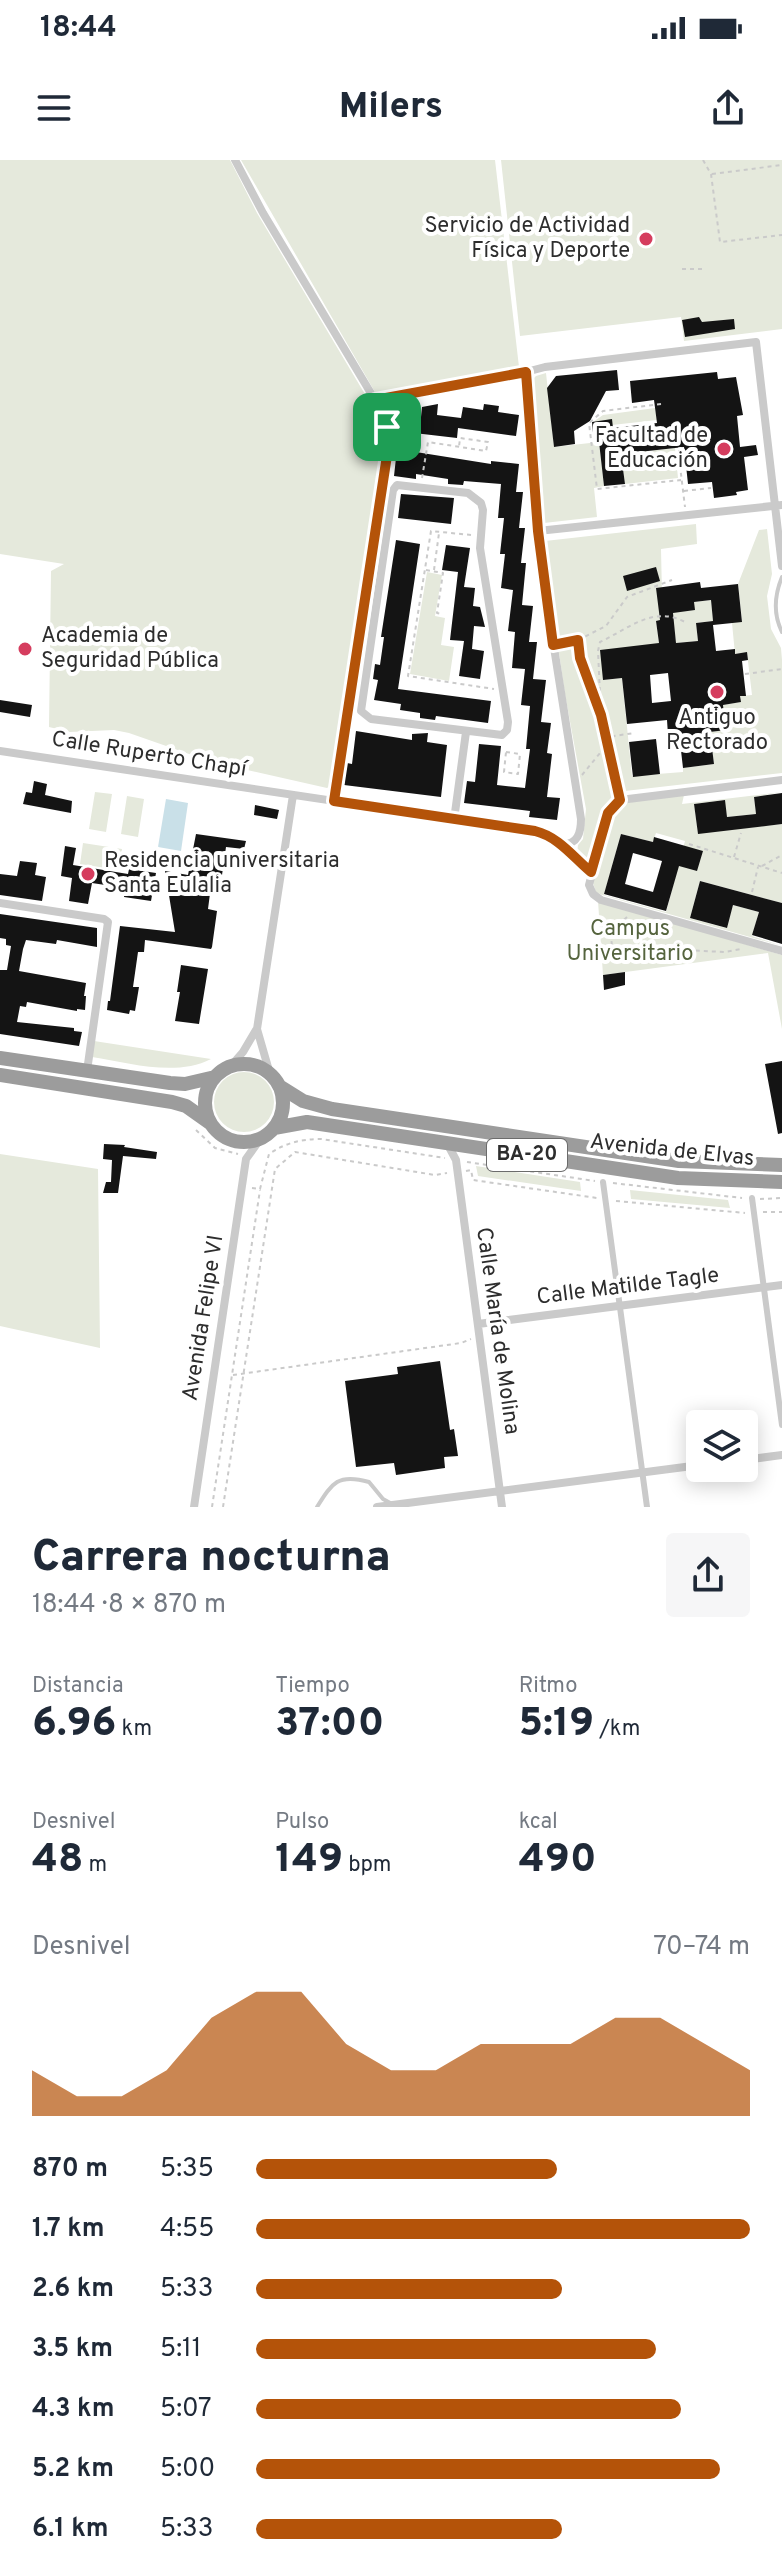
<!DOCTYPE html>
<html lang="es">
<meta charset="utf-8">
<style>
body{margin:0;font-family:Overpass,sans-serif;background:#f6f6f7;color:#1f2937;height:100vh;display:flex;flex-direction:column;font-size:30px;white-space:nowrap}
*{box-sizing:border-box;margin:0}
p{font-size:26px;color:#747a83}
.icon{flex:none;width:44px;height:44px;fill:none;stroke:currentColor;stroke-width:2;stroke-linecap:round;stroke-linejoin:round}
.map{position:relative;height:1347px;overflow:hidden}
.side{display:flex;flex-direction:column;background:#fff;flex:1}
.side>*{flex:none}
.buttons{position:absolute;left:686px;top:1250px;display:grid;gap:16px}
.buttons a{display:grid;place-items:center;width:72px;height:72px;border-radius:8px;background:#fff;box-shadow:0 4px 20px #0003;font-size:40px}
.pin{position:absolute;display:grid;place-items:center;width:68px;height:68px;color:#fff;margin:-34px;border-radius:16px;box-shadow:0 4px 12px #0006}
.round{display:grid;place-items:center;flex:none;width:84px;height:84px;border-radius:8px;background:#f6f6f7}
.overview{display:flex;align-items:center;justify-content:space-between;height:136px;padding:0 32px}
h1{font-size:44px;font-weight:800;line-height:60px}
.metrics{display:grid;grid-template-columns:repeat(3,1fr);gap:12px;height:136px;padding:8px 32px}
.metrics div{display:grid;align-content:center}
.metrics b{font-size:40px;font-weight:800}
.metrics small{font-size:22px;font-weight:400}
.metrics p{font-size:22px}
.chart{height:224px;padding:16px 32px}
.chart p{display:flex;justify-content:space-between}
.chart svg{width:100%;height:144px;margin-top:8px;fill:#b45309;opacity:.7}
ul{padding:0 32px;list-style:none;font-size:26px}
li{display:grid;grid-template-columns:128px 96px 1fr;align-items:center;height:60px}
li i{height:20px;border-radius:10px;background:#b45309}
.status{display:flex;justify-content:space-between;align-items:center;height:56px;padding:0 40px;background:#fff;direction:ltr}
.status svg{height:22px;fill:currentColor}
header{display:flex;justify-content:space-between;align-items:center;height:104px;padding:0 32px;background:#fff;font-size:36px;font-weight:800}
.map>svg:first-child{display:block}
.green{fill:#e5e9dc;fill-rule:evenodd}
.water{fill:#c9e0e8}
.building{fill:#141414;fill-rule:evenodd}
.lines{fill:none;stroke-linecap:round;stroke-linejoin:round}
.path{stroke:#cacaca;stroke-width:2;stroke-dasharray:4 4;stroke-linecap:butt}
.service{stroke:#cacaca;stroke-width:4}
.pedestrian{stroke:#cacaca;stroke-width:6}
.minor{stroke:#cacaca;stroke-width:8}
.trunk{stroke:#9c9c9c;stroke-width:14}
.route-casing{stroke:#fff;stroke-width:16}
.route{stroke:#b45309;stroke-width:10}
.poi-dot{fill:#d53d5e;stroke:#fff;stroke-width:3}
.labels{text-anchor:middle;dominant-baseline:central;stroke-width:8;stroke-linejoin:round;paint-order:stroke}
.shield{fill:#fff;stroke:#6c6c6c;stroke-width:2}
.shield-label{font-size:20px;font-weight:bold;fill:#2d2d2d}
.poi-label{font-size:22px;fill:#2d2d2d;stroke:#fff;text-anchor:end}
.street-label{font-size:22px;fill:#2d2d2d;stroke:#fff}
.park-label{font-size:22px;fill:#55643e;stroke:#fff}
</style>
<div class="status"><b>18:44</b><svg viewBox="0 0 49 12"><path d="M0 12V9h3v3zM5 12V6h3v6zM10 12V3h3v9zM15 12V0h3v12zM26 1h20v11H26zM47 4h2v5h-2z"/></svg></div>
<header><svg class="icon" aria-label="menu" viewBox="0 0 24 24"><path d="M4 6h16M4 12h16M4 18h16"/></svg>Milers<svg class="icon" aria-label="share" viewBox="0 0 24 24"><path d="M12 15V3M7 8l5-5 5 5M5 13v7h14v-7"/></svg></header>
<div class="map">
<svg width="782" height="1347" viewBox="0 0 782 1347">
<rect width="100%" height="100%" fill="#fff"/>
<path class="green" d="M 0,0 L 230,0 L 257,53 L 372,246 L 381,266 L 383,285 L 330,626 L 327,628 L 212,602 L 129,573 L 114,570 L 70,572 L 49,567 L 51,411 L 64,404 L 0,394 Z
M 241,0 L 495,0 L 519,207 L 383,234 L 375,232 Z
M 501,0 L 782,0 L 782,169 L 684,181 L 681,157 L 520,176 Z
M 546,213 L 554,287 L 599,282 L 604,326 L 594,328 L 597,357 L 544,363 L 531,221 L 536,216 Z
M 655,248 L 657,260 L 612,265 L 611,260 L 593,262 L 603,255 Z
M 675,288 L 678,318 L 625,324 L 621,294 Z
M 696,364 L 697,384 L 661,389 L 662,435 L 694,442 L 711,440 L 713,461 L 696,463 L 698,481 L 676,483 L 673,460 L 656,461 L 659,483 L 603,520 L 622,518 L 632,616 L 683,612 L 683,608 L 714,604 L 710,572 L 726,570 L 723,545 L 740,542 L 740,536 L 752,535 L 747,493 L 735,494 L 732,463 L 742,461 L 738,424 L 759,370 L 767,369 L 772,414 L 767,436 L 771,469 L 781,488 L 782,500 L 782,613 L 625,631 C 597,640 599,666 591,693 L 587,698 L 580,697 L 577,692 L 578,685 L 583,679 L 586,649 L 565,534 L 549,424 L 545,381 Z
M 427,412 L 442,415 L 435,456 L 445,458 L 441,485 L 454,487 L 449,521 L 410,514 Z
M 95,632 L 112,634 L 106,672 L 89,669 Z
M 782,632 L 754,637 L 756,654 L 727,657 L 724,640 L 694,644 L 698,673 L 782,664 L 782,743 L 700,721 L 690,758 L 726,768 L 733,745 L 759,752 L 752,776 L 782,786 L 602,735 L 596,732 L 593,723 L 611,651 L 622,643 L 684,635 L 682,644 ZM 656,673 L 685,681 L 666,752 L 604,735 L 621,674 L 653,682 Z
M 127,636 L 144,639 L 138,677 L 121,674 Z
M 83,683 L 122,689 L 119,710 L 80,704 Z
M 598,741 L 782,795 L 782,869 L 768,793 L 603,815 Z
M 94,881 L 211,899 C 176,917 129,903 92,897 Z
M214 942a30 30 0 1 1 60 0a30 30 0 1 1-60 0Z
M 0,994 L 98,1009 L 100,1188 L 0,1166 Z
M 476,1006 L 580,1022 L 581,1031 L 478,1016 Z
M 630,1030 L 728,1040 L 730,1048 L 631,1039 Z"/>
<path class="water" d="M 166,639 L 188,643 L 181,691 L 158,687 Z"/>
<path class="building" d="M 699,157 L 702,162 L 734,159 L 735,169 L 685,177 L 682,160 Z
M 617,210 L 619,230 L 606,231 L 590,261 L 574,271 L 575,284 L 554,287 L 547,228 L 556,216 Z
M 717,212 L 718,219 L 736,217 L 743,255 L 737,256 L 740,287 L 756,285 L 758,295 L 744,297 L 748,330 L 736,332 L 737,335 L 714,338 L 712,322 L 688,324 L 684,287 L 621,294 L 625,324 L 604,326 L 599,282 L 594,283 L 592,262 L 612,259 L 613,268 L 657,263 L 654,240 L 632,243 L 630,221 Z
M 438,244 L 437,255 L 461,258 L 463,247 L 483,250 L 484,244 L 499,246 L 498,252 L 519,255 L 516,276 L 458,268 L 457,278 L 397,271 L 398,255 L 421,257 L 422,247 Z
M 397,289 L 491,304 L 491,301 L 519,304 L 516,332 L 523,332 L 519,368 L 525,368 L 521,403 L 526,403 L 522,445 L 533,446 L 529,482 L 537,482 L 533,519 L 546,520 L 541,562 L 551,563 L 547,593 L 552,594 L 547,637 L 560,638 L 557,660 L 529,657 L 530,651 L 464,643 L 467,621 L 475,622 L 479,584 L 501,586 L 497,625 L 525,628 L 530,589 L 526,589 L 530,546 L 521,545 L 525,509 L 512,508 L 515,472 L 508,471 L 513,430 L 501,428 L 505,394 L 500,394 L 504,358 L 498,358 L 501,324 L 464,321 L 463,325 L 448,324 L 448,319 L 416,314 L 416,319 L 394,316 Z
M 401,334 L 454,338 L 451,364 L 398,358 Z
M 396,380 L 420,384 L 398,529 L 491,541 L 488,563 L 436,556 L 435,560 L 420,558 L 420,553 L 400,550 L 401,544 L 374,540 L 378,520 L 373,519 L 375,504 L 380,505 L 384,477 L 381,477 Z
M 446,385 L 470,388 L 464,427 L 475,428 L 473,446 L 480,447 L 485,467 L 474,466 L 472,489 L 484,491 L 480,519 L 459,516 L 464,481 L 450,480 L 458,412 L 442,410 Z
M 656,407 L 660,421 L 627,431 L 623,416 Z
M 700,422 L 701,428 L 738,424 L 742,462 L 713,465 L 716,491 L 735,489 L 735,494 L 747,492 L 748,500 L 742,501 L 746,536 L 740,536 L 741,542 L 723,545 L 726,570 L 710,572 L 714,604 L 683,608 L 679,573 L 668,575 L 667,560 L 627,564 L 622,518 L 603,520 L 600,490 L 659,483 L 656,461 L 660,460 L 656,428 ZM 711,440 L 713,461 L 696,463 L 698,481 L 676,483 L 673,453 L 695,450 L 694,442 ZM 668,513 L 671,541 L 652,543 L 650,515 Z
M 0,540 L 32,545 L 30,557 L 0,552 Z
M 356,571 L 412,580 L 412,574 L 428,573 L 427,582 L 447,585 L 441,637 L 344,625 L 347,603 L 352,604 Z
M 656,579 L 660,614 L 633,617 L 629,582 Z
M 34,621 L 47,624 L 45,635 L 72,641 L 71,653 L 23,644 L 26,632 L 32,633 Z
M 782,633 L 782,664 L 698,674 L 694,644 L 725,640 L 727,657 L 756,654 L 754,637 Z
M 255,645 L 279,650 L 277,659 L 254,655 Z
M 196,674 L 246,681 L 244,689 L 226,687 L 222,715 L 217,715 L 217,719 L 212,718 L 208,749 L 217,751 L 212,787 L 211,789 L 145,780 L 144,792 L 138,792 L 133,827 L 139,827 L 135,851 L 130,850 L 129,854 L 107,850 L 108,841 L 110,841 L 120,766 L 175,772 L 165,711 L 188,715 Z
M 621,674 L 653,682 L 654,677 L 703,691 L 697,711 L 679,706 L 666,751 L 604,734 ZM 633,693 L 662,701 L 653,732 L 625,724 Z
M 65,686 L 76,688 L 73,705 L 128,714 L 129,709 L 156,713 L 151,741 L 124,737 L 125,728 L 92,723 L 88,744 L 69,741 L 72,718 L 61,716 Z
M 20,701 L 37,703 L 35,715 L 46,717 L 42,741 L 0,735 L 0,714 L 17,716 Z
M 700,721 L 782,743 L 782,784 L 752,775 L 759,752 L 733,745 L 727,768 L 690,758 Z
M 0,754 L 97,768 L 97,787 L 57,780 L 56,784 L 26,780 L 23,789 L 19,811 L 86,823 L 84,836 L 86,836 L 85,850 L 77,849 L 77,851 L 27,842 L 26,847 L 20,846 L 17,862 L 74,868 L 74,871 L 82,872 L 79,886 L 0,874 L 0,810 L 7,810 L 11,786 L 6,785 L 6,779 L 0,778 Z
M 181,805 L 208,809 L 199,864 L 175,861 L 180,832 L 177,832 Z
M 625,812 L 625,825 L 604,830 L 603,815 Z
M 782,901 L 782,973 L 778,974 L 765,904 Z
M 104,984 L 125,985 L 124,987 L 157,992 L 156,999 L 123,996 L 118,1033 L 103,1033 L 106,1022 L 111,1022 L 112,1000 L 103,999 Z
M 440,1201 L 450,1270 L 454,1269 L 458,1296 L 444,1297 L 445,1308 L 396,1315 L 394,1303 L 356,1307 L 345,1221 L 398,1214 L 397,1207 Z"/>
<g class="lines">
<path class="path" d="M 703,0 L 711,14 L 720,82 L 782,75
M 712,14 L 782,5
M 682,109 L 702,109
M 386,238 L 517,214
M 661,244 L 603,251 L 589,263 L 597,329 L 681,320
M 675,281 L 684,280
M 677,281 L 685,347
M 422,318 L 428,282 L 486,291 L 488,282 L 460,278 L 459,287
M 684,331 L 711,328
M 471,375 L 431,371 L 408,516 L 494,529
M 426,410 L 443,413 L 437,453 L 442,454
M 434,410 L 439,373
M 578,480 L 580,498 L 601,555 L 618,631
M 563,484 L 572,483 L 606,466 L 627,437 L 672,420
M 745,514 L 782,509
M 601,555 L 598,491 L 600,482 C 628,469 653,445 685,462
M 506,592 L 520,594 L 518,614 L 504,612 Z
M 582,615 L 614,576 L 634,573
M 689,684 L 782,713
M 734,697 L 741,673
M 762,706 L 782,695
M 752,732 L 758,707
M 627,757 L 610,772 L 612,785 L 619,787 L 725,792 L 741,789
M 196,970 L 215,988 L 238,994
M 467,1002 L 595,1021
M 466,1011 L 471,1010 L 473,1020 L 597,1038
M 613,1023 L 742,1038
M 252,1028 L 260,1029 L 269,994 C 285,983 301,979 321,979 L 445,998
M 760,1039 L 782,1038
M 616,1041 L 745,1053
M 763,1052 L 782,1052
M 233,1215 L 461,1183 L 471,1179
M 212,1347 L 260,1030
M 223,1347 L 275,1009 L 295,992 L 435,1015 L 447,1013"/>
<path class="service" d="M 782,417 C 775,434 773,454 782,472
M 317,1347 C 332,1323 338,1313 369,1322 L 383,1339 L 392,1344"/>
<path class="pedestrian" d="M 603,1022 L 647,1347
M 752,1038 L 782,1265"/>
<path class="minor" d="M 235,0 L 263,53 L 375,240 L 387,267 L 388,289 L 334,641
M 397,325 L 468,333 L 481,343 L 483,350 L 480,388 L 508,562 L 507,570 L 502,575 L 371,559 L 361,551 L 393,330 Z
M 538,371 L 782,345
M 0,591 L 535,671 C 559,678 573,697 591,712
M 782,620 L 620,640 L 608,653 L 589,725 L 593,734 L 601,740 L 782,791
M 454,660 L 466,572
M 562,684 C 578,685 581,672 581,659 L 544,424 L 526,212 L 545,207 L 756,182 L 782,406
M 0,743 L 104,759 L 108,762 L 87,911
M 230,907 L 243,892 L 256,870
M 270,914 L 257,869 L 293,635
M 448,985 L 456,1000 L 502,1347
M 478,1164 L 782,1125
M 744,1300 L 782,1295
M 194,1347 L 246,999 L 261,978
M 377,1347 L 700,1305"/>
<path class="trunk" d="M 0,898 L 170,923 L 185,924 L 215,917
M205 943a39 39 0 1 1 78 0a39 39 0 1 1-78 0Z
M 0,915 L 172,942 L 186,946 L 210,963
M 279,926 L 303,941 L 332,949 L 679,1001 L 782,1005
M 274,968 L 307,962 L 678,1018 L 782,1022"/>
</g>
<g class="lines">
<defs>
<path id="route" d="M 526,212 L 538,371 L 553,485 L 578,480 L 580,498 L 601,555 L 620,640 L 608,653 L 591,712 C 573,697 559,677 535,671 L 334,641 L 388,289 L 387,267 L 375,240 Z"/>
</defs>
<use href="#route" class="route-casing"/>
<use href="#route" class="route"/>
</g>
<g class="poi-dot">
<circle cx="646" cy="79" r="8"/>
<circle cx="724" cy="289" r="8"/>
<circle cx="25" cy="489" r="8"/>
<circle cx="717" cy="532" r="8"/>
<circle cx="88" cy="714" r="8"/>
</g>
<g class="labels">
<rect class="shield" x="487" y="979" width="80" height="32" rx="6"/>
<g class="shield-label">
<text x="527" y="995">BA-20</text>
</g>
<g class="poi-label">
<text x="630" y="66">Servicio de Actividad<tspan x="630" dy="25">Física y Deporte</tspan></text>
<text x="708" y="276">Facultad de<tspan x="708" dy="25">Educación</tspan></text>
<text x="41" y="476" text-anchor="start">Academia de<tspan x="41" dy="25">Seguridad Pública</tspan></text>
<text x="717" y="558" text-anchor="middle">Antiguo<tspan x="717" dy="25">Rectorado</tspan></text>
<text x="104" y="701" text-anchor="start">Residencia universitaria<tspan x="104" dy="25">Santa Eulalia</tspan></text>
</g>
<g class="street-label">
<text transform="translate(149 595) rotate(9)">Calle Ruperto Chapí</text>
<text transform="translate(672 991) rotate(6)">Avenida de Elvas</text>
<text transform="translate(628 1127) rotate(-7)">Calle Matilde Tagle</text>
<text transform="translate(204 1158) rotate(-81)">Avenida Felipe VI</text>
<text transform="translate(497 1171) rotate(82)">Calle María de Molina</text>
</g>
<g class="park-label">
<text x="630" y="769">Campus<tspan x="630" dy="25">Universitario</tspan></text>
</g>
</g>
</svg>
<div class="buttons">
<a><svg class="icon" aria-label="layers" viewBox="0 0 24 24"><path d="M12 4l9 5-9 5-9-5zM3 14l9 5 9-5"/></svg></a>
</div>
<div class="pin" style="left:387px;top:267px;background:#1e9e55"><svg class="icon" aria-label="arrive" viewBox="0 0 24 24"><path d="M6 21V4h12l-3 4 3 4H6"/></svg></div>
</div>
<section class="side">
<div class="overview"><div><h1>Carrera nocturna</h1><p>18:44 · 8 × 870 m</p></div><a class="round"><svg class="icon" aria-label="share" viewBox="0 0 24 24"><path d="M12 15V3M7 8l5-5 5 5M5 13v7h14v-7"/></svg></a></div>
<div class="metrics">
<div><p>Distancia</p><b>6.96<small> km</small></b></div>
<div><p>Tiempo</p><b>37:00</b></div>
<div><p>Ritmo</p><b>5:19<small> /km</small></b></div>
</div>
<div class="metrics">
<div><p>Desnivel</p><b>48<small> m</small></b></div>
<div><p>Pulso</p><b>149<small> bpm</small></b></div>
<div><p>kcal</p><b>490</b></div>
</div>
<div class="chart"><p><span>Desnivel</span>70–74 m</p>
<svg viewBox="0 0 160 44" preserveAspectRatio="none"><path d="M0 44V30L10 38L20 38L30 30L40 14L50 6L60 6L70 22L80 30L90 30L100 22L110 22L120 22L130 14L140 14L150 22L160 30V44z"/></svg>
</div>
<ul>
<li><b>870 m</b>5:35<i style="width:61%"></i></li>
<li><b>1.7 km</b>4:55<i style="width:100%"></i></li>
<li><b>2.6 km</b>5:33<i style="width:62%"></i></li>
<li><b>3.5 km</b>5:11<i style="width:81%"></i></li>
<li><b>4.3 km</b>5:07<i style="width:86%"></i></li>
<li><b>5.2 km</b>5:00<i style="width:94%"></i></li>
<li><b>6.1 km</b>5:33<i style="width:62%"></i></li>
</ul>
</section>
